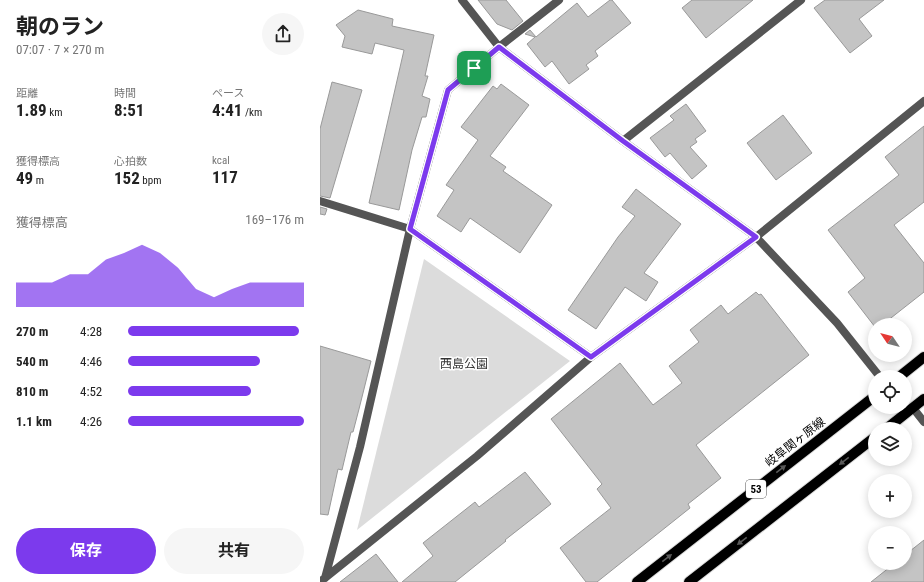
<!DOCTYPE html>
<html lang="ja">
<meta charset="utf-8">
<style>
body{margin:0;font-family:"Roboto Condensed","Noto Sans JP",sans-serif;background:#f6f6f6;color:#222;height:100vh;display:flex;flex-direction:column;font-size:15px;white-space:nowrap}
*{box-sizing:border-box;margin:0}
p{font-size:13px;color:#767676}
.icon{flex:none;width:22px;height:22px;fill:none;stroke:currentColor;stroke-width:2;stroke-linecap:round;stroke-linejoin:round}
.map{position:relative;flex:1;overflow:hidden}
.side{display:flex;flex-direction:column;background:#fff;width:320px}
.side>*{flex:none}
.needle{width:26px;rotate:305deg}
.fabs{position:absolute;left:548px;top:318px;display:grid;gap:8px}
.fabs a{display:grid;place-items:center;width:44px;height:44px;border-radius:50%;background:#fff;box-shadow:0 2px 10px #0003;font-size:20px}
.pin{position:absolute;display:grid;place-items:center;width:34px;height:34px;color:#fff;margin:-17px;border-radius:8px;box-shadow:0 2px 6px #0006}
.round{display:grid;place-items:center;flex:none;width:42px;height:42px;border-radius:21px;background:#f6f6f6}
.overview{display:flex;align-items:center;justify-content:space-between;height:68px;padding:0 16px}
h1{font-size:22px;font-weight:700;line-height:30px}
.figures{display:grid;grid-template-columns:repeat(3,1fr);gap:6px;height:68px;padding:4px 16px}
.figures div{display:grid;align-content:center}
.figures b{font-size:17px;font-weight:700}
.figures small{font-size:11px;font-weight:400}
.figures p{font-size:11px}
.chart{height:112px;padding:8px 16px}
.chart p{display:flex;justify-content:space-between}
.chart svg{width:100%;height:72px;margin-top:4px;fill:#7c3aed;opacity:.7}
.button{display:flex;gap:8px;margin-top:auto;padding:8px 16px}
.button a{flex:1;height:46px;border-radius:24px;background:#7c3aed;color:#fff;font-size:16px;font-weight:700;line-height:46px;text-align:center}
.button a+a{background:#f6f6f6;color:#222}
ul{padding:0 16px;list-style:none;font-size:13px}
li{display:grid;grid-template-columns:64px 48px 1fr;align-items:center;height:30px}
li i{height:10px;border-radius:5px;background:#7c3aed}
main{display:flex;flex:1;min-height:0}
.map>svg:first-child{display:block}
.green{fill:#dcdcdc}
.building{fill:#c4c4c4;stroke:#999}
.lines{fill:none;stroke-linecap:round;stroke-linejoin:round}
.primary-casing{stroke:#dbdbdb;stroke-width:12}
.minor{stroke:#555;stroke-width:8}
.primary{stroke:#000;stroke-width:10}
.oneway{fill:#595959}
.route-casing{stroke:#fff;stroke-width:8}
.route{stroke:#7c3aed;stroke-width:5}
.labels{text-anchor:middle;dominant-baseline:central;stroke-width:3;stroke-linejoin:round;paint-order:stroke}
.shield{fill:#fff;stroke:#4c4c4c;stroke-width:1}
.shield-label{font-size:11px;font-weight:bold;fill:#000}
.park-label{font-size:12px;fill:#333;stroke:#fff}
.street-label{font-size:12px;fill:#000;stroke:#fff}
</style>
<main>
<section class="side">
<div class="overview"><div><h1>朝のラン</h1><p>07:07 · 7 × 270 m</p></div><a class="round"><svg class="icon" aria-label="share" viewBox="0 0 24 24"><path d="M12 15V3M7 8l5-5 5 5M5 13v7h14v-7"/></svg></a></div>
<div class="figures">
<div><p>距離</p><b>1.89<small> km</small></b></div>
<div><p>時間</p><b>8:51</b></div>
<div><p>ペース</p><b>4:41<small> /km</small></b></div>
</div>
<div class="figures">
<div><p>獲得標高</p><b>49<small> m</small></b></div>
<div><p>心拍数</p><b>152<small> bpm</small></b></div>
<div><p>kcal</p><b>117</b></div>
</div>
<div class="chart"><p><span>獲得標高</span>169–176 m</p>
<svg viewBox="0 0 160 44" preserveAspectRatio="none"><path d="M0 44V29L10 29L20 29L30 24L40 24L50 15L60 11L70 6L80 11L90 20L100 33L110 38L120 33L130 29L140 29L150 29L160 29V44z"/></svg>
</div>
<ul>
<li><b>270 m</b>4:28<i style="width:97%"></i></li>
<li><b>540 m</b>4:46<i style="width:75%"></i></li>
<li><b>810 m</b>4:52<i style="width:70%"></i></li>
<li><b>1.1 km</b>4:26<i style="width:100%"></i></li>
</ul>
<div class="button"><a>保存</a><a>共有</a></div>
</section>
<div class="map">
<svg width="604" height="582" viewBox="0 0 604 582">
<rect width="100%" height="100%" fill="#fff"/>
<path class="green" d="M 104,259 L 250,361 L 37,530 Z"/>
<path class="building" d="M 158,0 L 186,0 L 203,21 L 192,30 L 177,24 Z
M 290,0 L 292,0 L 311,23 L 275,51 L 278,56 L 266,65 L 269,69 L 249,84 L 232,61 L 225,67 L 207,44 L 215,37 L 205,34 L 210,30 L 216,37 L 257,3 L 268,17 Z
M 372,0 L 433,0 L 386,38 L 362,8 Z
M 505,0 L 564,0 L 539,19 L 552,36 L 530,53 L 494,8 Z
M 38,10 L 73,19 L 72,26 L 114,35 L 105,76 L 108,76 L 102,96 L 110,99 L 106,117 L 102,117 L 92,150 L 79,210 L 49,203 L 84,50 L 55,43 L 52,54 L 22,47 L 25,36 L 16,25 Z
M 12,82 L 42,90 L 10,198 L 0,196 L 0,129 Z
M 181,84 L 209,105 L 170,156 L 186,167 L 183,171 L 232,205 L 200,253 L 150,218 L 141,232 L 117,216 L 134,190 L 126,185 L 158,140 L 141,127 L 173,86 L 177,89 Z
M 366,104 L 386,131 L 375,139 L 377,142 L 370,147 L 387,166 L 372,179 L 350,153 L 345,157 L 330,138 L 354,120 L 350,116 Z
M 463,115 L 492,153 L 456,180 L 427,143 Z
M 604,126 L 604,202 L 574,225 L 604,263 L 604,292 L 562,325 L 555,325 L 555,327 L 528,292 L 545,278 L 508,230 L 579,175 L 565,157 Z
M 316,189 L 361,224 L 324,273 L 338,282 L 326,301 L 305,287 L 276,329 L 248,310 L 298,237 L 315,216 L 302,207 Z
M 0,207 L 7,209 L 5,215 L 0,214 Z
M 436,292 L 439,295 L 441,294 L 489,355 L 376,445 L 401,478 L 368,504 L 370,508 L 277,582 L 266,582 L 240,548 L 291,508 L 277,489 L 282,484 L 231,419 L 300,363 L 333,405 L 362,383 L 349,366 L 379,342 L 370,330 L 401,305 L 408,314 Z
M 0,346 L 51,361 L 39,409 L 33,432 L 31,432 L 22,470 L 18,469 L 8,515 L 0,514 Z
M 205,472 L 231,504 L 185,540 L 186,541 L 135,582 L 82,582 L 113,556 L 103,543 L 155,502 L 159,507 Z
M 604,540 L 604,582 L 551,582 L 575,563 L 585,563 L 585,555 Z
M 56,554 L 78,582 L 20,582 Z"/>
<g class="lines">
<defs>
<path id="primary" d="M 579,377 L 604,357
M 566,429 L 604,399
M 317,582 L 555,396
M 369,582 L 555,437"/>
</defs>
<use href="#primary" class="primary-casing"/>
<path class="minor" d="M 142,0 L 179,47 L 303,141 L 436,237 L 517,323 L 560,377
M 303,141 L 481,0
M 0,201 L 90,229 L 271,357
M 593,408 L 604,422
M 5,578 L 40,447 L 90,229 L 128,90 L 179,47 L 239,0
M 0,582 L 157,456 L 271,357 L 436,237 L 604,101"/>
<use href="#primary" class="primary"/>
</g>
<defs><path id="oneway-solid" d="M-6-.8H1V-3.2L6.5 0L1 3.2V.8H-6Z"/></defs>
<g class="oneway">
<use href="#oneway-solid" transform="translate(524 461) rotate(142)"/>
<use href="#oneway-solid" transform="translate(461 469) rotate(-38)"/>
<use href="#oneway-solid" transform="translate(422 541) rotate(142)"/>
<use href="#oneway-solid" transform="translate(347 558) rotate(-38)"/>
</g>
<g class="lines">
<defs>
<path id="route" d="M 179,47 L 303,141 L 436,237 L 271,357 L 90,229 L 128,90 Z"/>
</defs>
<use href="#route" class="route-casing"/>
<use href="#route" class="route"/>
</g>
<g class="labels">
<rect class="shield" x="426" y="480" width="20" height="18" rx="3"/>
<g class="shield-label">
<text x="436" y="489">53</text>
</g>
<g class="park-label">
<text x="144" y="364">西島公園</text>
</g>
<g class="street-label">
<text transform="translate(475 442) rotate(-38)">岐阜関ヶ原線</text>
</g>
</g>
</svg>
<div class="fabs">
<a><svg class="needle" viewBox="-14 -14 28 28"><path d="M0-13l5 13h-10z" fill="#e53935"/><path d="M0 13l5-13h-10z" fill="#767676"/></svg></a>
<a><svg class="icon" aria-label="locate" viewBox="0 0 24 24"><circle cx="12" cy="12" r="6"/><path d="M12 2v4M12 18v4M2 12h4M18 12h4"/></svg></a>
<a><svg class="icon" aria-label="layers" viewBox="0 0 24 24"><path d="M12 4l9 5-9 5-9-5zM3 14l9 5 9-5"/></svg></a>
<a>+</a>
<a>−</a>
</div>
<div class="pin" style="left:154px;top:68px;background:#1e9e55"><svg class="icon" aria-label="arrive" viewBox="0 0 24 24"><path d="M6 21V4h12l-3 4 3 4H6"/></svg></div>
</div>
</main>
